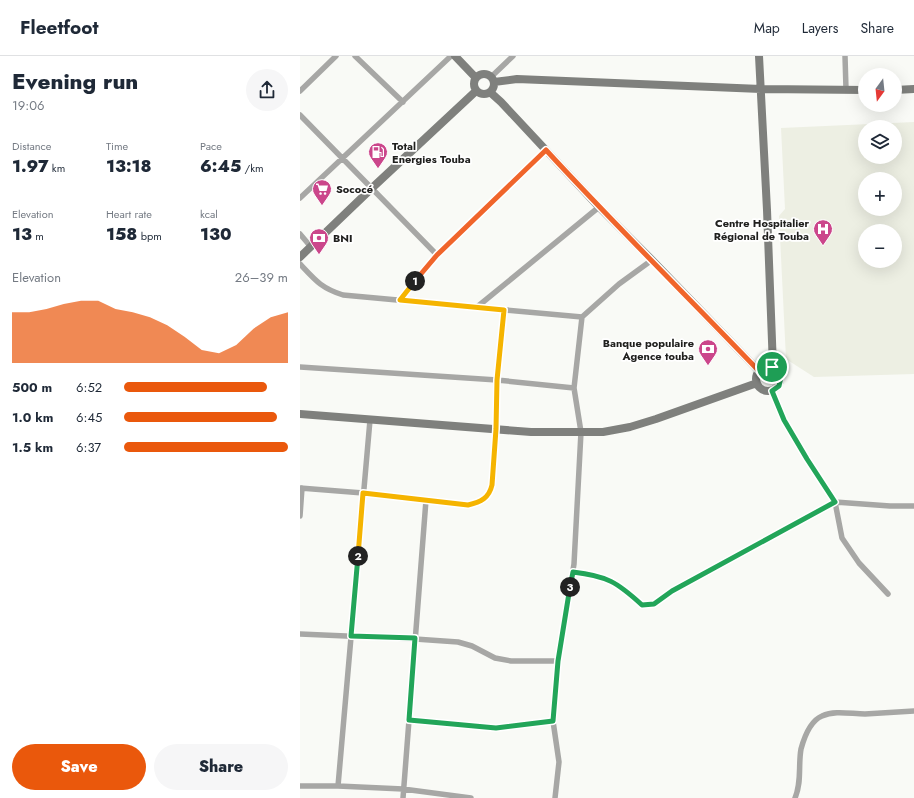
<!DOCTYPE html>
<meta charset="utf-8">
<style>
body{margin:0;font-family:Jost,sans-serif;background:#f6f6f7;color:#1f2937;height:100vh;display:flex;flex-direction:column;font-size:15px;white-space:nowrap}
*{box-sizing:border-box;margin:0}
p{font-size:13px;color:#747a83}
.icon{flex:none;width:22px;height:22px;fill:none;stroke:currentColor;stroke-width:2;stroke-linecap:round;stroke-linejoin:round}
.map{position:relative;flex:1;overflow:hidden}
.panel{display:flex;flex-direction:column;background:#fff;width:300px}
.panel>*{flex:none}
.needle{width:26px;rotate:195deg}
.controls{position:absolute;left:558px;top:12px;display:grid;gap:8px}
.controls a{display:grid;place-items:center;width:44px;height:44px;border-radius:50%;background:#fff;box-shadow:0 4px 16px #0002;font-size:20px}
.pin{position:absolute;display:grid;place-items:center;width:34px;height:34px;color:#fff;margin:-17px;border:2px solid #fff;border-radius:50%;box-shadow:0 1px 4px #0007}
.km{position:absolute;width:20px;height:20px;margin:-10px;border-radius:50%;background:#222;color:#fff;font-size:11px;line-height:20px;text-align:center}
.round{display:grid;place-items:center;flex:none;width:42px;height:42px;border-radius:21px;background:#f6f6f7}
.head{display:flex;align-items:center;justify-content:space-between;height:68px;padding:0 12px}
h1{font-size:22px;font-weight:800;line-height:30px}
.stats{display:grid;grid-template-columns:repeat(3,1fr);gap:6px;height:68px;padding:4px 12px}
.stats div{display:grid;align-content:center}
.stats b{font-size:17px;font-weight:800}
.stats small{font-size:11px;font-weight:400}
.stats p{font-size:11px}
.chart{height:112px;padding:8px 12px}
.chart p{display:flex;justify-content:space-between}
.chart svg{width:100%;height:72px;margin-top:4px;fill:#ea580c;opacity:.7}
.cta{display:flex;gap:8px;margin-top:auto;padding:8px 12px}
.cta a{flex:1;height:46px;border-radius:24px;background:#ea580c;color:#fff;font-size:16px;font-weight:800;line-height:46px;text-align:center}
.cta a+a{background:#f6f6f7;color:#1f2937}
ul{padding:0 12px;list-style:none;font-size:13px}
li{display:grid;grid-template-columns:64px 48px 1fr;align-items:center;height:30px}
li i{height:10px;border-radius:5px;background:#ea580c}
header{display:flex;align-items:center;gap:24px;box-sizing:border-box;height:56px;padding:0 20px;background:#fff;border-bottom:1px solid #e0e1e3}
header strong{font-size:19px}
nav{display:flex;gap:22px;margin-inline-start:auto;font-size:14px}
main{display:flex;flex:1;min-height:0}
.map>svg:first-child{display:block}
.built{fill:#edefe3;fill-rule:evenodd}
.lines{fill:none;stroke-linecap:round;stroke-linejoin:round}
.street{stroke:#a7a7a5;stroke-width:5.5}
.secondary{stroke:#7f807d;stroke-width:8}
.split-1-casing{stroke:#fff;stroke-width:8}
.split-2-casing{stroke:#fff;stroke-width:8}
.split-3-casing{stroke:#fff;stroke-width:8}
.split-4-casing{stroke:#fff;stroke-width:8}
.split-1{stroke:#f0652b;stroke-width:5}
.split-2{stroke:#f5b400;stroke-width:5}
.split-3{stroke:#22a559;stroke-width:5}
.split-4{stroke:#22a559;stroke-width:5}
.labels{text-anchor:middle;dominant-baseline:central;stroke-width:3.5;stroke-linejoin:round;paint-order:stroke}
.poi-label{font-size:11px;font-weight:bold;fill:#20201e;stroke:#fff;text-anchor:start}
</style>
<header>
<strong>Fleetfoot</strong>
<nav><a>Map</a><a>Layers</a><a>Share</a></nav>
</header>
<main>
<section class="panel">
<div class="head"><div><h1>Evening run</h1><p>19:06</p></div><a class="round"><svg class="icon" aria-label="share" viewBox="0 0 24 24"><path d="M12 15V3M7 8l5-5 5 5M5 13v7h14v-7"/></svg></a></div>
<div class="stats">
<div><p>Distance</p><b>1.97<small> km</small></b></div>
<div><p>Time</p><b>13:18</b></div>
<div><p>Pace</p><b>6:45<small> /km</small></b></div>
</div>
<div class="stats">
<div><p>Elevation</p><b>13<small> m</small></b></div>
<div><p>Heart rate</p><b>158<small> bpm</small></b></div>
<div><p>kcal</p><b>130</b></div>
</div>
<div class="chart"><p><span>Elevation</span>26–39 m</p>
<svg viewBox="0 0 160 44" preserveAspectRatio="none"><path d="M0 44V13L10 13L20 11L30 8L40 6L50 6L60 11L70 13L80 16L90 21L100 28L110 36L120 38L130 33L140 23L150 16L160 13V44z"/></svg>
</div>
<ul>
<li><b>500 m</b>6:52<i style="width:87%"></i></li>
<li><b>1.0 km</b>6:45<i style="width:93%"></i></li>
<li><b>1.5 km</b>6:37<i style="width:100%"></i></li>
</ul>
<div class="cta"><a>Save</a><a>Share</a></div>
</section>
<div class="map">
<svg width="614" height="742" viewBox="0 0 614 742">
<rect width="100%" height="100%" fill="#f9faf6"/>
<path class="built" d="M 614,66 L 614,318 L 514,321 L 486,303 L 479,160 L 485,153 L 481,72 ZM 565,71 L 595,71 L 595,101 L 565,101 ZM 565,123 L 595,123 L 595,153 L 565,153 ZM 565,175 L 595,175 L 595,205 L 565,205 Z"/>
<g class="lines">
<path class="street" d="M 55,0 L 103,46
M 545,0 L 546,33
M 191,21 L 213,0
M 0,35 L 36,0
M 0,59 L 137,199
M 0,142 L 151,0
M 0,178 L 11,191
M 0,208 C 15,224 21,232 43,239 L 282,261 L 319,228 L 352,204
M 100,244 L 137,199 L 246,94
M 177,251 L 299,151
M 0,311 L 197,324 L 274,332
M 472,335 L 484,364 L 507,403 L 535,446 L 590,450 L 614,450
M 0,432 L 63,437 L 168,449 C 181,446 189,442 192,429 L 196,373 L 197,324 L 204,254
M 0,460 L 2,432
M 273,516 C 306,520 318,526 342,549 L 354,548 L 371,535 L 535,446 L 542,482 L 559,507 L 588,538
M 0,578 L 115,583 L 158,586 L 172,590 L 195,602 L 211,605 L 258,605
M 109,664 L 197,672 L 253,665
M 0,730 L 38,730 L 103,733 L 171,742
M 38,730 L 70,364
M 103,742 L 126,444
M 255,742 L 259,706 L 253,665 L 258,605 L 274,508 L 281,376 L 274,332 L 282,261
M 495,742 C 502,726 498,710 501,693 C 504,682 510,665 522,660 C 535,654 551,658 565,658 C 581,657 598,656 614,655"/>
<path class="secondary" d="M 155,0 L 176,22
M 459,0 L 467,154 L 473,311
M174 28a10 10 0 1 1 20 0a10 10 0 1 1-20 0Z
M 194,26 L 217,23 L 461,33 L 565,34
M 595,34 L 614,33
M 191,37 L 201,46 L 299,151 L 352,204 L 459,315
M 0,201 L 72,132 L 176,35
M456 323a12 12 0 1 1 24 0a12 12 0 1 1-24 0Z
M 0,358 L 231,376 L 303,376 L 330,371 L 356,363 L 457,327"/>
</g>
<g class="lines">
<defs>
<path id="split-1" d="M 115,225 L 137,199 L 246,94 C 315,169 388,241 459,315 L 465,311 L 472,311"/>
<path id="split-2" d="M 58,500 L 63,437 L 168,449 C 181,446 189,442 192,429 L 196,373 L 197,324 L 204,254 L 100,244 L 115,225"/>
<path id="split-3" d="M 58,500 L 51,580 L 115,582 L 109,664 L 196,672 L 253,665 L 258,605 L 270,531"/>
<path id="split-4" d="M 270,531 L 273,516 C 307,520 317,526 342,549 L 354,548 L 372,535 L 535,446 L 507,403 L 484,364 L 472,335 L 479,330 L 481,321 L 476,313 L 472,311"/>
</defs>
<use href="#split-1" class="split-1-casing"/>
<use href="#split-2" class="split-2-casing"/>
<use href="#split-3" class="split-3-casing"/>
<use href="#split-4" class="split-4-casing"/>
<use href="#split-1" class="split-1"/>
<use href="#split-2" class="split-2"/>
<use href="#split-3" class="split-3"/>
<use href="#split-4" class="split-4"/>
</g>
<defs>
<symbol id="fuel-pin" viewBox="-11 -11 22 30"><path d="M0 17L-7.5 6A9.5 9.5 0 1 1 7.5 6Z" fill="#cb468b" stroke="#fff"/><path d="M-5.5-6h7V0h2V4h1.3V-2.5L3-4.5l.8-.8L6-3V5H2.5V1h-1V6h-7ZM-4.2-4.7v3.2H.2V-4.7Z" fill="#fff"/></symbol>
<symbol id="supermarket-pin" viewBox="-11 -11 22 30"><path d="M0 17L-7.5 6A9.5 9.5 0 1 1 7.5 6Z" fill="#cb468b" stroke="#fff"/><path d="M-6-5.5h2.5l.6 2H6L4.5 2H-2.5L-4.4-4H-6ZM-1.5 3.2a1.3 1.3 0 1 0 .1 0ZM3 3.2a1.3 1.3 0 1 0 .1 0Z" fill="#fff"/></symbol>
<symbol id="hospital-pin" viewBox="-11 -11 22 30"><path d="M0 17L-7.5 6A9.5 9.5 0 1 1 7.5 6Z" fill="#cb468b" stroke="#fff"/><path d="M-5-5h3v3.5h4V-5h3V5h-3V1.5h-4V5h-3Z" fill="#fff"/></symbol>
<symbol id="bank-pin" viewBox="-11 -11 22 30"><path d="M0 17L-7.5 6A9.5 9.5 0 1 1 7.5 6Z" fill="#cb468b" stroke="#fff"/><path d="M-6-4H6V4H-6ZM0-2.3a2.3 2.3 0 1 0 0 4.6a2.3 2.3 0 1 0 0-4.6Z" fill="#fff"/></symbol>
</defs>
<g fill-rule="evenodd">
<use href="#fuel-pin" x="67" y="85" width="22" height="30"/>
<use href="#supermarket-pin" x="11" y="122" width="22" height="30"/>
<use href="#hospital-pin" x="512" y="162" width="22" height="30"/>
<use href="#bank-pin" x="8" y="171" width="22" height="30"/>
<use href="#bank-pin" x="397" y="282" width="22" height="30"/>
</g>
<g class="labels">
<g class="poi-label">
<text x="92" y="90">Total<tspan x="92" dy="13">Energies Touba</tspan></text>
<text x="36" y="133">Sococé</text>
<text x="509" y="167" text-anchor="end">Centre Hospitalier<tspan x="509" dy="13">Régional de Touba</tspan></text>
<text x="33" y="182">BNI</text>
<text x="394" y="287" text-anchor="end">Banque populaire<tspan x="394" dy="13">Agence touba</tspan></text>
</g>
</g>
</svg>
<div class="controls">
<a><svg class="needle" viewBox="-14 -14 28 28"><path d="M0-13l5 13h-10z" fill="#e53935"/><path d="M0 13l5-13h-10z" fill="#747a83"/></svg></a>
<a><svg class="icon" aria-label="layers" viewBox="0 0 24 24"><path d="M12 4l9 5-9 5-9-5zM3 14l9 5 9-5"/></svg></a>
<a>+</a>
<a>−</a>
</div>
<div class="pin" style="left:472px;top:311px;background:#1e9e55"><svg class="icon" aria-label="arrive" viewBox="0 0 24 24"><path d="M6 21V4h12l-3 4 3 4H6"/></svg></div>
<b class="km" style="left:115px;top:225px">1</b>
<b class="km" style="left:58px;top:500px">2</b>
<b class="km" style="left:270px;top:531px">3</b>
</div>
</main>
